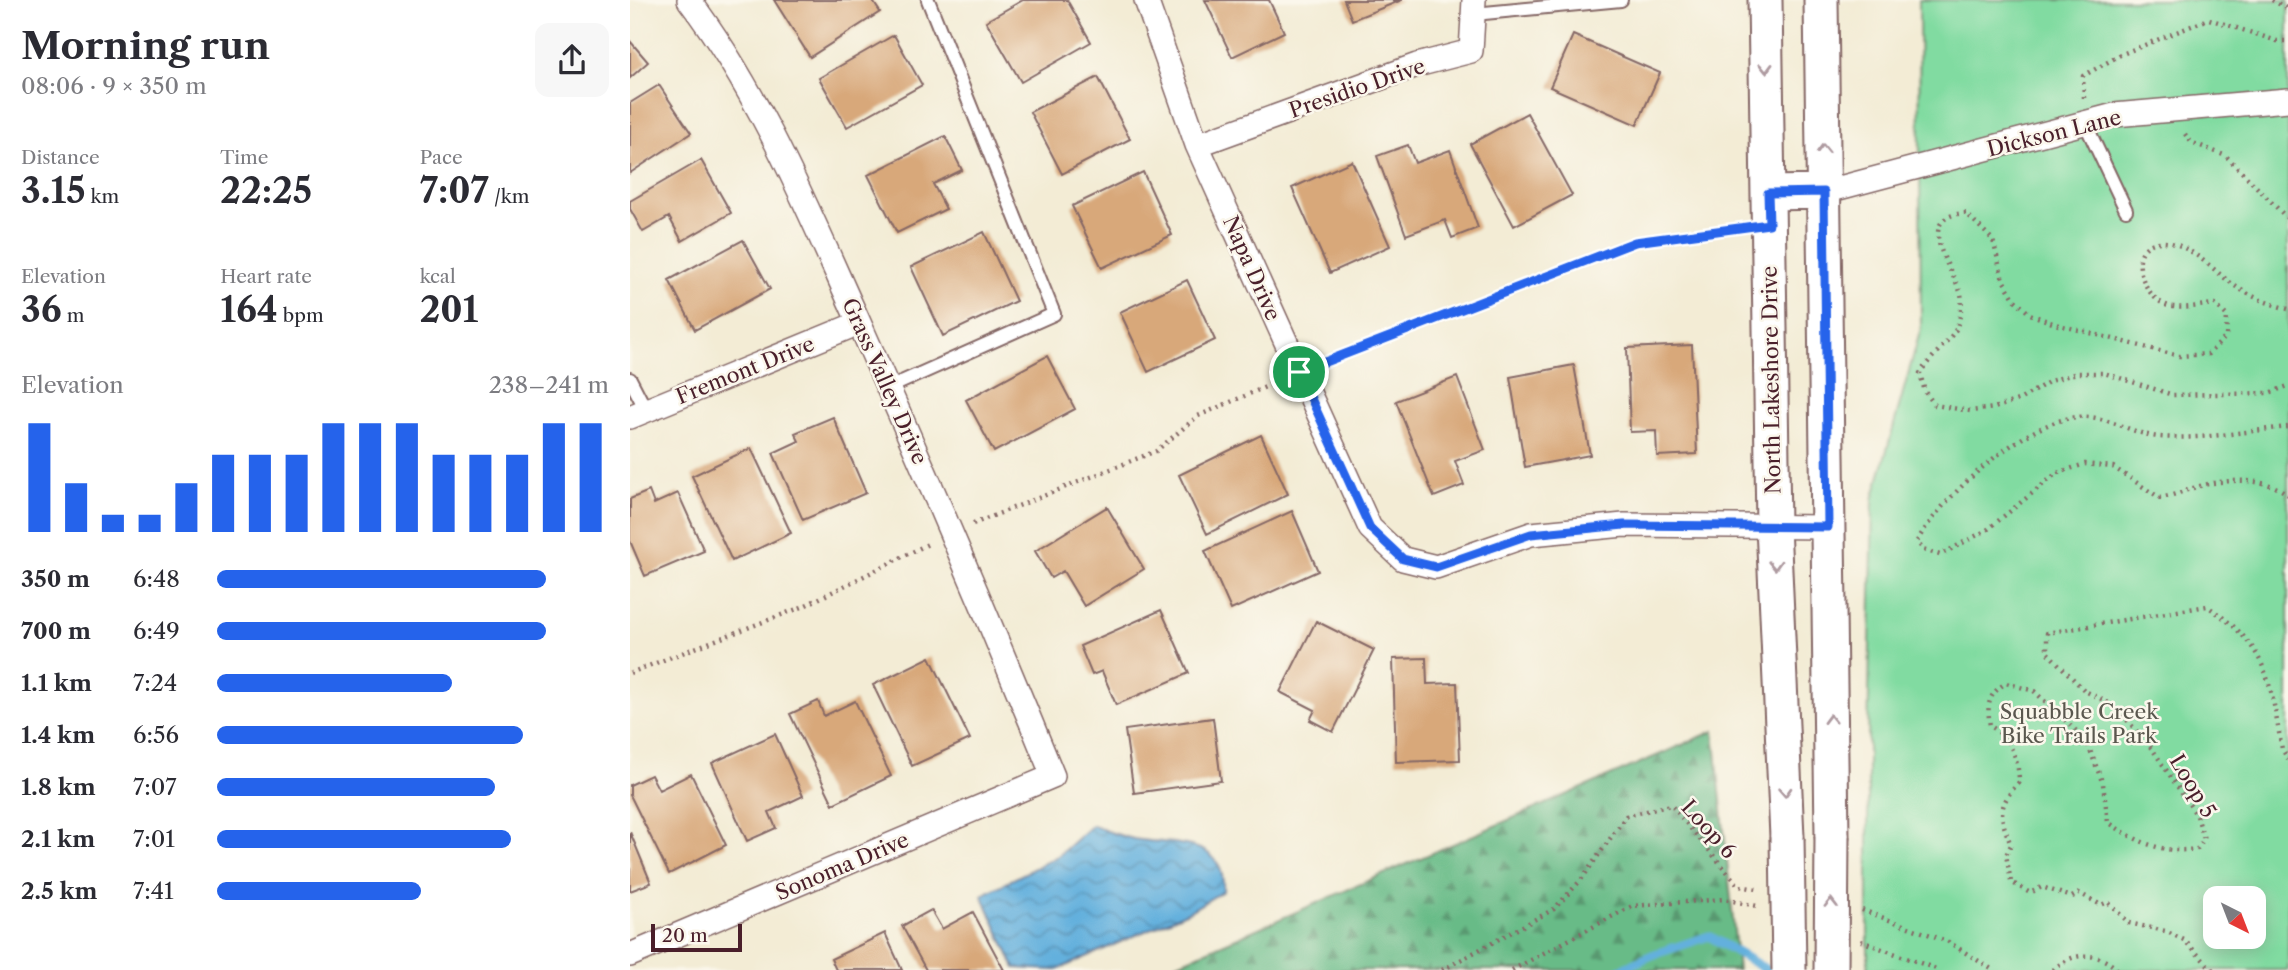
<!DOCTYPE html>
<meta charset="utf-8">
<style>
body{margin:0;font-family:"Libre Caslon Text",serif;background:#f7f7f7;color:#2b2b33;height:100vh;display:flex;flex-direction:column;font-size:26px;white-space:nowrap}
*{box-sizing:border-box;margin:0}
p{font-size:23px;color:#7c7c81}
.icon{flex:none;width:38px;height:38px;fill:none;stroke:currentColor;stroke-width:2;stroke-linecap:round;stroke-linejoin:round}
.map{position:relative;flex:1;overflow:hidden}
.details{display:flex;flex-direction:column;background:#fff;width:630px}
.details>*{flex:none}
.needle{width:46px;rotate:138deg}
.buttons{position:absolute;left:1573px;top:886px;display:grid;gap:14px}
.buttons a{display:grid;place-items:center;width:63px;height:63px;border-radius:14px;background:#fff;box-shadow:0 4px 18px #0003;font-size:35px}
.scale{position:absolute;left:21px;bottom:18px;width:91px;box-sizing:border-box;padding-left:7px;border:4px solid #4a1f2b;border-top:0;font-size:19px;line-height:24px;white-space:nowrap;color:#4a1f2b;-webkit-text-stroke:5px #fbf7ec;paint-order:stroke}
.pin{position:absolute;display:grid;place-items:center;width:60px;height:60px;color:#fff;margin:-30px;border:4px solid #fff;border-radius:50%;box-shadow:0 2px 7px #0007}
.round{display:grid;place-items:center;flex:none;width:74px;height:74px;border-radius:14px;background:#f7f7f7}
.summary{display:flex;align-items:center;justify-content:space-between;height:119px;padding:0 21px}
h1{font-size:38px;font-weight:700;line-height:52px}
.metrics{display:grid;grid-template-columns:repeat(3,1fr);gap:10px;height:119px;padding:7px 21px}
.metrics div{display:grid;align-content:center}
.metrics b{font-size:35px;font-weight:700}
.metrics small{font-size:19px;font-weight:400}
.metrics p{font-size:19px}
.chart{height:196px;padding:14px 21px}
.chart p{display:flex;justify-content:space-between}
.chart svg{width:100%;height:126px;margin-top:7px;stroke:#2563eb;stroke-width:6}
ul{padding:0 21px;list-style:none;font-size:23px}
li{display:grid;grid-template-columns:112px 84px 1fr;align-items:center;height:52px}
li i{height:18px;border-radius:9px;background:#2563eb}
main{display:flex;flex:1;min-height:0}
.map>svg:first-child{display:block}
.forest{fill:url(#forest-firs);stroke:#596d59;stroke-width:2}
.green{fill:#81dba1;stroke:#667d66;stroke-width:2;fill-rule:evenodd}
.water{fill:url(#water-waves);stroke:#566884;stroke-width:2}
.lines{fill:none;stroke-linecap:round;stroke-linejoin:round}
.stream{stroke:#63b0dd;stroke-width:9}
.building{fill:#d8a87a}
.service-casing{stroke:#856766;stroke-width:16}
.minor-casing{stroke:#856766;stroke-width:26}
.secondary-casing{stroke:#856766;stroke-width:37}
.path{stroke:#856766;stroke-width:4.5;stroke-dasharray:2 5;stroke-linecap:butt}
.service{stroke:#fff;stroke-width:12}
.minor{stroke:#fff;stroke-width:23}
.secondary{stroke:#fff;stroke-width:33}
.secondary-bridge-casing{stroke:#856766;stroke-width:37;stroke-linecap:butt}
.secondary-bridge{stroke:#fff;stroke-width:33}
.oneway{stroke:#ae9aa0}
.route-casing{stroke:#fff;stroke-width:14}
.route{stroke:#2563eb;stroke-width:9}
.labels{text-anchor:middle;dominant-baseline:central;stroke-width:5;stroke-linejoin:round;paint-order:stroke}
.street-label{font-size:21px;fill:#4a1f2b;stroke:#fbf7ec}
.park-label{font-size:21px;fill:#5a574e;stroke:#fbf7ec}
</style>
<main>
<section class="details">
<div class="summary"><div><h1>Morning run</h1><p>08:06 · 9 × 350 m</p></div><a class="round"><svg class="icon" aria-label="share" viewBox="0 0 24 24"><path d="M12 15V3M7 8l5-5 5 5M5 13v7h14v-7"/></svg></a></div>
<div class="metrics">
<div><p>Distance</p><b>3.15<small> km</small></b></div>
<div><p>Time</p><b>22:25</b></div>
<div><p>Pace</p><b>7:07<small> /km</small></b></div>
</div>
<div class="metrics">
<div><p>Elevation</p><b>36<small> m</small></b></div>
<div><p>Heart rate</p><b>164<small> bpm</small></b></div>
<div><p>kcal</p><b>201</b></div>
</div>
<div class="chart"><p><span>Elevation</span>238–241 m</p>
<svg viewBox="0 0 160 44" preserveAspectRatio="none"><path d="M5 44V6M15 44V27M25 44V38M35 44V38M45 44V27M55 44V17M65 44V17M75 44V17M85 44V6M95 44V6M105 44V6M115 44V17M125 44V17M135 44V17M145 44V6M155 44V6"/></svg>
</div>
<ul>
<li><b>350 m</b>6:48<i style="width:84%"></i></li>
<li><b>700 m</b>6:49<i style="width:84%"></i></li>
<li><b>1.1 km</b>7:24<i style="width:60%"></i></li>
<li><b>1.4 km</b>6:56<i style="width:78%"></i></li>
<li><b>1.8 km</b>7:07<i style="width:71%"></i></li>
<li><b>2.1 km</b>7:01<i style="width:75%"></i></li>
<li><b>2.5 km</b>7:41<i style="width:52%"></i></li>
</ul>
</section>
<div class="map">
<svg width="1658" height="970" viewBox="0 0 1658 970">
<defs>
<pattern id="forest-firs" width="22" height="20" patternUnits="userSpaceOnUse" patternTransform="scale(1.75)"><rect width="22" height="20" fill="#68bb87"/><path d="M5 1l3.5 6h-7zM16 11l3.5 6h-7z" fill="#58976f"/></pattern>
<pattern id="water-waves" width="16" height="10" patternUnits="userSpaceOnUse" patternTransform="scale(1.75)"><rect width="16" height="10" fill="#63b0dd"/><path d="M0 5q4-4 8 0t8 0" fill="none" stroke="#548fb3"/></pattern>
</defs>
<rect width="100%" height="100%" fill="#fbf7ec"/>
<filter id="ink" filterUnits="userSpaceOnUse"><feTurbulence type="fractalNoise" baseFrequency=".0143" numOctaves="2"/><feDisplacementMap in="SourceGraphic" scale="14" xChannelSelector="R" yChannelSelector="G"/><feConvolveMatrix kernelMatrix="1 2 1 2 8 2 1 2 1" color-interpolation-filters="sRGB"/></filter>
<filter id="wash" filterUnits="userSpaceOnUse"><feTurbulence type="fractalNoise" baseFrequency=".00686" numOctaves="4" result="noise"/><feDisplacementMap in="SourceGraphic" scale="28" xChannelSelector="R" yChannelSelector="G"/><feGaussianBlur stdDeviation="1.57" result="paint"/><feColorMatrix in="noise" values="0 0 0 0 0 0 0 0 0 0 0 0 0 0 0 0 0 1.4 0 .05"/><feComposite in="paint" operator="in"/></filter>
<g filter="url(#wash)">
<rect width="100%" height="100%" fill="#f3ecd5"/>
<path class="forest" d="M 1084,731 L 1108,970 L 532,970 Z"/>
<path class="green" d="M 1289,0 L 1658,0 L 1658,970 L 1238,970 L 1238,740 L 1243,500 L 1291,328 ZM 1586,898 L 1624,898 L 1624,936 L 1586,936 Z"/>
<path class="water" d="M 462,825 C 476,831 490,836 504,839 C 541,846 596,835 593,891 L 558,912 L 427,970 L 385,968 L 352,895 L 428,856 Z"/>
<g class="lines">
<path class="stream" d="M 990,970 L 1022,955 L 1079,936 L 1137,970"/>
</g>
<g id="blocks">
<path class="building" d="M 144,0 L 242,0 L 250,12 L 180,57 Z
M 393,0 L 437,0 L 461,42 L 391,82 L 356,21 Z
M 575,0 L 639,0 L 654,32 L 602,57 Z
M 714,0 L 772,0 L 722,20 Z
M 264,35 L 292,85 L 217,127 L 189,78 Z
M 943,35 L 1030,73 L 1007,125 L 920,87 Z
M 0,41 L 18,62 L 0,78 Z
M 468,77 L 500,139 L 432,174 L 400,112 Z
M 29,85 L 61,133 L 0,173 L 0,103 Z
M 897,113 L 942,195 L 884,226 L 840,144 Z
M 315,136 L 332,170 L 303,184 L 316,209 L 267,233 L 238,175 Z
M 778,145 L 785,163 L 820,150 L 848,228 L 822,238 L 815,220 L 776,235 L 747,156 Z
M 71,160 L 101,213 L 52,241 L 39,217 L 13,232 L 0,209 L 0,201 Z
M 722,161 L 760,246 L 700,273 L 662,188 Z
M 513,172 L 542,235 L 472,268 L 442,206 Z
M 354,232 L 386,301 L 313,336 L 281,267 Z
M 113,240 L 140,289 L 65,330 L 39,280 Z
M 557,280 L 585,340 L 518,372 L 490,312 Z
M 1062,345 L 1067,454 L 1027,456 L 1026,431 L 1000,432 L 997,348 Z
M 417,356 L 445,409 L 364,452 L 336,400 Z
M 944,365 L 960,455 L 895,467 L 880,377 Z
M 827,377 L 855,450 L 825,461 L 834,485 L 804,497 L 766,401 Z
M 203,417 L 236,493 L 173,520 L 143,453 L 169,441 L 165,433 Z
M 631,435 L 658,494 L 577,534 L 549,475 Z
M 121,448 L 161,533 L 102,561 L 62,476 Z
M 19,491 L 24,504 L 48,493 L 74,551 L 15,576 L 0,541 L 0,499 Z
M 477,507 L 514,569 L 454,606 L 433,571 L 421,578 L 405,551 Z
M 662,511 L 688,571 L 601,610 L 575,551 Z
M 531,610 L 559,673 L 486,705 L 472,671 L 462,675 L 450,646 Z
M 686,621 L 744,650 L 703,732 L 680,720 L 685,710 L 650,692 Z
M 300,657 L 340,739 L 282,766 L 243,685 Z
M 796,658 L 797,684 L 827,683 L 830,760 L 766,762 L 763,659 Z
M 188,701 L 194,716 L 225,701 L 261,776 L 203,804 L 160,714 Z
M 583,718 L 591,781 L 504,793 L 495,730 Z
M 145,734 L 173,796 L 139,812 L 146,828 L 117,841 L 82,763 Z
M 61,774 L 96,845 L 39,874 L 0,795 L 0,785 L 21,775 L 29,790 Z
M 0,832 L 21,883 L 0,891 Z
M 301,910 L 312,929 L 343,912 L 374,970 L 296,970 L 272,926 Z
M 255,933 L 272,970 L 206,970 L 201,959 Z"/>
</g>
</g>
<g filter="url(#ink)">
<use href="#blocks" fill-opacity="0" stroke="#856766" stroke-width="2"/>
<g class="lines">
<defs>
<path id="service" d="M 844,14 L 991,0
M 1455,123 L 1496,210
M 0,379 L 16,410
M 258,388 L 424,314 L 298,0"/>
<path id="minor" d="M 516,0 L 567,145 L 740,528 L 773,559 L 806,567 L 901,534 L 994,525 L 1198,527
M 567,145 L 787,65 L 841,51 L 844,0
M 1194,192 L 1484,115 L 1658,100
M 0,417 L 229,323
M 0,955 L 423,776 C 360,622 295,470 227,318 C 178,210 131,95 59,0"/>
<path id="secondary" d="M 1135,0 L 1143,526 L 1157,837
M 1191,0 L 1202,836
M 1138,193 L 1194,192"/>
</defs>
<use href="#service" class="service-casing"/>
<use href="#minor" class="minor-casing"/>
<use href="#secondary" class="secondary-casing"/>
<path class="path" d="M 1642,0 L 1658,9
M 1454,98 L 1453,76 L 1492,54 L 1579,19 L 1647,41 L 1658,41
M 1555,134 L 1561,142 L 1596,156 L 1658,219
M 1658,309 C 1640,304 1624,298 1608,288 C 1585,273 1559,241 1531,242 C 1495,244 1511,292 1532,303 C 1547,312 1569,305 1585,304 L 1597,316 L 1596,337 L 1578,354 L 1549,356 L 1425,324 L 1400,314 L 1385,300 L 1373,280 L 1363,240 L 1336,213 C 1280,216 1324,271 1331,294 C 1333,302 1330,319 1327,327 C 1324,336 1298,360 1290,373 L 1295,392 L 1305,405 L 1340,411 L 1364,408 L 1391,399 L 1420,381 L 1447,373 L 1474,373 L 1543,395 L 1639,393 L 1658,386
M 694,363 L 1005,242 L 1106,228
M 1658,427 C 1616,431 1573,440 1530,437 C 1503,435 1476,414 1448,417 C 1394,421 1314,495 1287,541 L 1293,550 L 1310,555 L 1357,530 L 1427,473 L 1455,464 L 1483,467 L 1530,498 C 1547,495 1562,487 1578,484 C 1603,479 1639,478 1658,495
M 343,524 L 526,451 L 568,416 L 647,382
M 0,673 L 172,607 L 300,543
M 1232,910 L 1317,941 L 1363,970
M 1231,941 L 1309,970
M 812,970 L 924,909 L 951,880 L 996,816 L 1041,805 L 1109,886 L 1127,889
M 882,970 L 1002,906 L 1094,899 L 1127,906
M 1423,970 C 1443,951 1468,951 1488,970
M 1583,970 L 1554,940 L 1535,931 L 1499,923 L 1478,902 L 1471,905 L 1449,893 L 1442,897 L 1412,887 L 1400,893 L 1381,882 L 1376,855 L 1381,845 C 1369,815 1367,807 1389,782 C 1389,760 1380,737 1360,726 C 1357,705 1357,695 1376,683 L 1404,691 L 1456,740 L 1473,784 L 1478,822 C 1507,842 1532,854 1567,849 L 1574,839 L 1567,816 L 1523,750 L 1485,706 L 1455,691 L 1417,652 L 1417,633 L 1577,606 C 1640,648 1639,680 1652,749 L 1658,759"/>
<use href="#service" class="service"/>
<use href="#minor" class="minor"/>
<use href="#secondary" class="secondary"/>
<defs>
<path id="secondary-bridge" d="M 1157,837 L 1159,970
M 1201,970 L 1202,836"/>
</defs>
<use href="#secondary-bridge" class="secondary-bridge-casing"/>
<use href="#secondary-bridge" class="secondary-bridge"/>
</g>
<defs><path id="oneway-chevron" d="M-2-3.5L2.5 0L-2 3.5" fill="none" stroke-width="1.6" stroke-linecap="round" stroke-linejoin="round" transform="scale(1.75)"/></defs>
<g class="oneway">
<use href="#oneway-chevron" transform="translate(1136 68) rotate(89)"/>
<use href="#oneway-chevron" transform="translate(1193 149) rotate(-91)"/>
<use href="#oneway-chevron" transform="translate(1145 565) rotate(87)"/>
<use href="#oneway-chevron" transform="translate(1200 719) rotate(-91)"/>
<use href="#oneway-chevron" transform="translate(1155 792) rotate(87)"/>
<use href="#oneway-chevron" transform="translate(1201 903) rotate(-90)"/>
</g>
</g>
<g class="lines" filter="url(#ink)">
<defs>
<path id="route" d="M 1194,192 L 1198,527 L 994,525 L 901,534 L 806,567 L 773,559 L 740,528 L 669,372 L 1005,242 L 1139,224 L 1138,193 Z"/>
</defs>
<use href="#route" class="route-casing"/>
<use href="#route" class="route"/>
</g>
<g class="labels">
<g class="street-label">
<text transform="translate(727 88) rotate(-19)">Presidio Drive</text>
<text transform="translate(1424 133) rotate(-14)">Dickson Lane</text>
<text transform="translate(622 268) rotate(66)">Napa Drive</text>
<text transform="translate(115 370) rotate(-22)">Fremont Drive</text>
<text transform="translate(1141 380) rotate(-91)">North Lakeshore Drive</text>
<text transform="translate(255 381) rotate(66)">Grass Valley Drive</text>
<text transform="translate(1563 786) rotate(59)">Loop 5</text>
<text transform="translate(1079 829) rotate(48)">Loop 6</text>
<text transform="translate(212 866) rotate(-23)">Sonoma Drive</text>
</g>
<g class="park-label">
<text x="1449" y="711">Squabble Creek<tspan x="1449" dy="24">Bike Trails Park</tspan></text>
</g>
</g>
</svg>
<div class="buttons">
<a><svg class="needle" viewBox="-14 -14 28 28"><path d="M0-13l5 13h-10z" fill="#e53935"/><path d="M0 13l5-13h-10z" fill="#7c7c81"/></svg></a>
</div>
<div class="scale">20 m</div>
<div class="pin" style="left:669px;top:372px;background:#1e9e55"><svg class="icon" aria-label="arrive" viewBox="0 0 24 24"><path d="M6 21V4h12l-3 4 3 4H6"/></svg></div>
</div>
</main>
